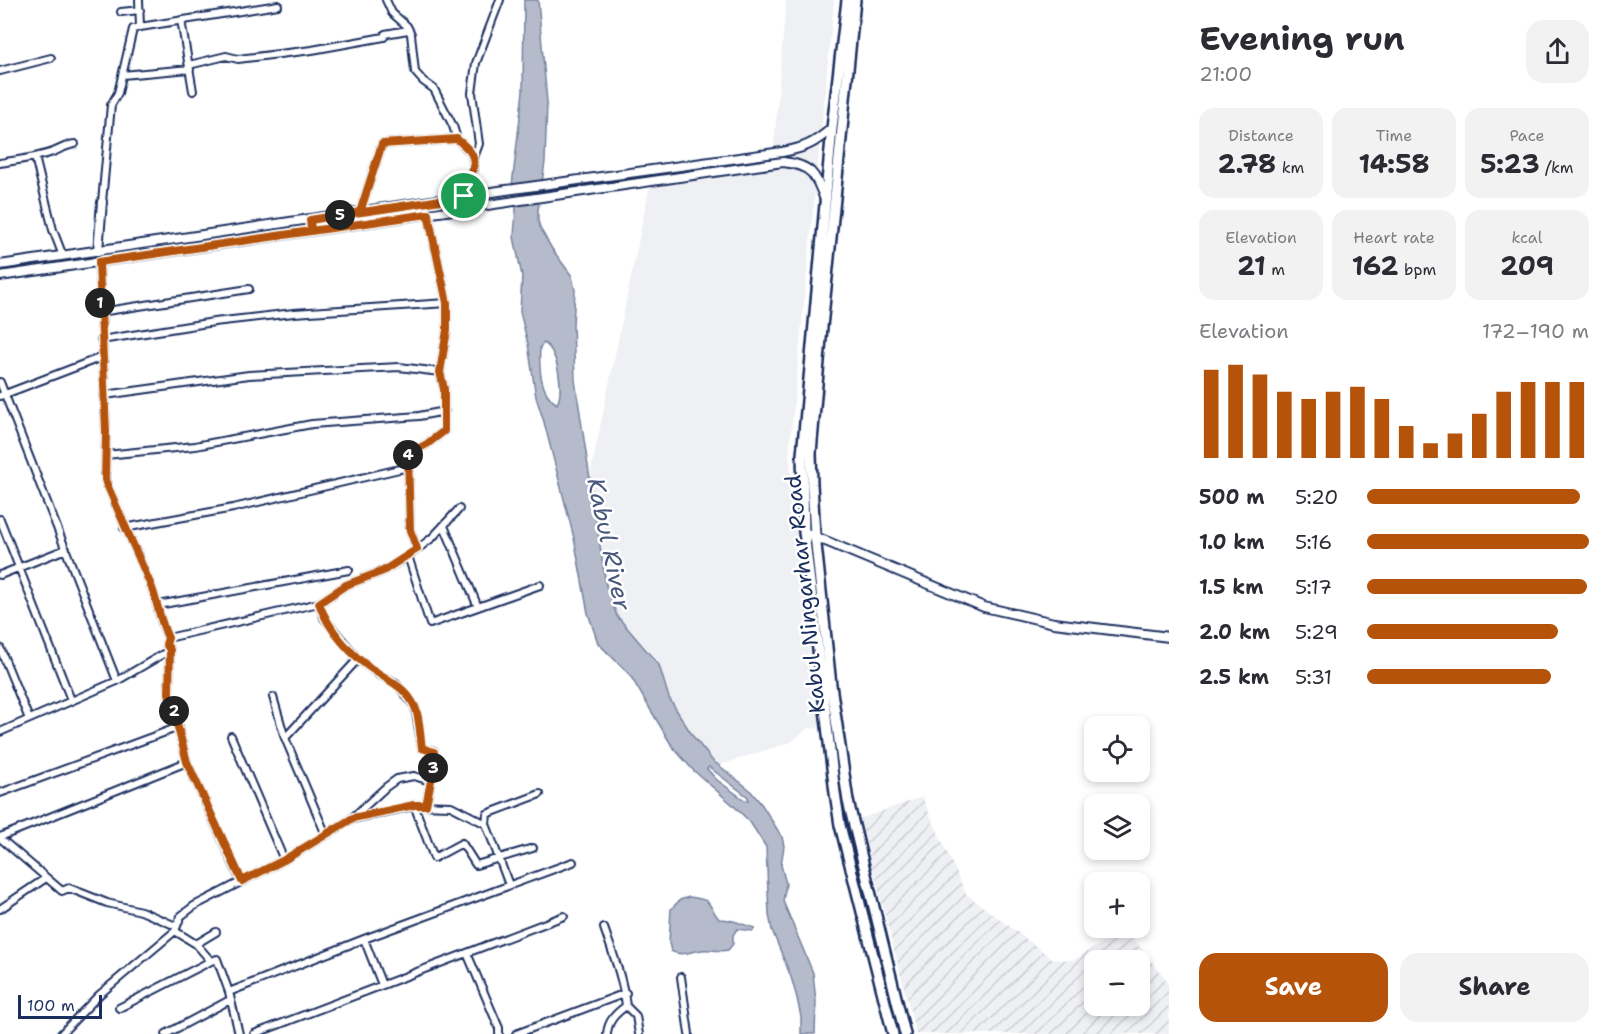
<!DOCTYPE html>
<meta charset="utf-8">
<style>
body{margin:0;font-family:"Shantell Sans",sans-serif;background:#f2f2f3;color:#2b2b33;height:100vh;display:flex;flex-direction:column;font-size:22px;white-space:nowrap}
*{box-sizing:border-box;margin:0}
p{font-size:20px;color:#7c7c81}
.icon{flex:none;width:33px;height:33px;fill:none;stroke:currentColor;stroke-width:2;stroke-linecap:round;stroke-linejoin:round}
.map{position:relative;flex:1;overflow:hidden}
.panel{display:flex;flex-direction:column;background:#fff;width:450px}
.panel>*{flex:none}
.controls{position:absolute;left:1084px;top:716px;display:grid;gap:12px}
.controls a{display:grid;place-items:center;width:66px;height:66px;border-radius:12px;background:#fff;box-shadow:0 3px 9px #0003;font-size:30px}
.scale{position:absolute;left:18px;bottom:15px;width:84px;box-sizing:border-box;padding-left:6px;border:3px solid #1b2f5e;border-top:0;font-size:16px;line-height:21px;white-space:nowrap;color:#1b2f5e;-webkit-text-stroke:4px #fff;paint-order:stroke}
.pin{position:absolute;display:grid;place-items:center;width:51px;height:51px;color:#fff;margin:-26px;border:3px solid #fff;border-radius:50%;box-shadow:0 2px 6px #0007}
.km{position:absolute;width:30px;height:30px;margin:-15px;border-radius:50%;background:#222;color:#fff;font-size:16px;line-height:30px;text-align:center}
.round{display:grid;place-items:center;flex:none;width:63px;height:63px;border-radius:18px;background:#f2f2f3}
.summary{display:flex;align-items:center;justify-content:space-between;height:102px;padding:0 30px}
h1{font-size:33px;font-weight:700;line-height:45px}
.metrics{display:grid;grid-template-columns:repeat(3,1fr);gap:9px;height:102px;padding:6px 30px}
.metrics div{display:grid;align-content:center;border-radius:15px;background:#f2f2f3;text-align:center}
.metrics b{font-size:26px;font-weight:700}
.metrics small{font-size:16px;font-weight:400}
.metrics p{font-size:16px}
.chart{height:168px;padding:12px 30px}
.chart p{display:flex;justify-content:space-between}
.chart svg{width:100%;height:108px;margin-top:6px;stroke:#b45309;stroke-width:6}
.cta{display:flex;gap:12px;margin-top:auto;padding:12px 30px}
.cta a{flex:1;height:69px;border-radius:18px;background:#b45309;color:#fff;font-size:24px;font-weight:700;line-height:69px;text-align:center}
.cta a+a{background:#f2f2f3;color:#2b2b33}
ul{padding:0 30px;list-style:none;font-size:20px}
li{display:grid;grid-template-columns:96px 72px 1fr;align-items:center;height:45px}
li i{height:15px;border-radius:8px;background:#b45309}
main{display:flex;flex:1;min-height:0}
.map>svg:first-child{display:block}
.built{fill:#eff0f4}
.industrial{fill:url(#industrial-furrows);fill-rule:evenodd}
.water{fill:#b5bbca;stroke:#77839f;stroke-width:1.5;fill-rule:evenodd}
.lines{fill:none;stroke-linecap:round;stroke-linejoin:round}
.minor-casing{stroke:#1b2f5e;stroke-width:10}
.tertiary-casing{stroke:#1b2f5e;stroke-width:12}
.trunk-casing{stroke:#1b2f5e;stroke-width:14}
.minor{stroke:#fff;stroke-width:6}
.tertiary{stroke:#fff;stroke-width:8}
.trunk{stroke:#fff;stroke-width:9}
.route-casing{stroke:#fff;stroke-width:12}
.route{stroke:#b45309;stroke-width:8}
.labels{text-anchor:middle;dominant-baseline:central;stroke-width:5;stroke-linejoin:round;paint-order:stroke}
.street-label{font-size:22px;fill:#1b2f5e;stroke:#fff}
.water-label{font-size:24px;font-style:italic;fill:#49597e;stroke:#fff}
</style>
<main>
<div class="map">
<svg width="1169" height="1034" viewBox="0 0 1169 1034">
<defs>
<pattern id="industrial-furrows" width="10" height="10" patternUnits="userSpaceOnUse" patternTransform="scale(1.5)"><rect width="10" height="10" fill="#eff0f4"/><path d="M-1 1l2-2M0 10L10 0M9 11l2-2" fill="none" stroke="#ccced4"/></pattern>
</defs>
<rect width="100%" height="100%" fill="#fff"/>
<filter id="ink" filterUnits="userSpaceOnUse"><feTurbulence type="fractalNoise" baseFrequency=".0167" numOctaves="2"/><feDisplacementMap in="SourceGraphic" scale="12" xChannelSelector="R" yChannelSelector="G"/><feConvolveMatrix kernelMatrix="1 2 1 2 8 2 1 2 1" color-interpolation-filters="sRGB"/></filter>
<g filter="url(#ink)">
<path class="built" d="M 786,0 L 834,0 L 789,454 L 815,701 L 824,729 L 808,728 L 791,742 L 720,765 L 703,751 L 674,707 L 665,689 L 661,669 L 656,659 L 617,616 L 606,585 L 590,476 L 649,190 L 675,162 L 771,162 L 774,146 Z"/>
<path class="industrial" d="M 922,797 L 966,894 L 1053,959 L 1074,960 L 1125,929 L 1169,983 L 1169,1034 L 916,1034 L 860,819 ZM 1095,960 L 1140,960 L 1140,1005 L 1095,1005 Z"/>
<path class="water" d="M 524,0 L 538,0 L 547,102 L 545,162 L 538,210 L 538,221 L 541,230 L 552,249 L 572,276 L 575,290 L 573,325 L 575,380 L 606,585 L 617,616 L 659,665 L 669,698 L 692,735 L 712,760 L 749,789 L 762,805 L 782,837 L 784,846 L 781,865 L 786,884 L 783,901 L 813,973 L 816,1002 L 815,1034 L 801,1034 L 801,1017 L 797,998 L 791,977 L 772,930 L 769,915 L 766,847 L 750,822 L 733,805 L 693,770 L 672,746 L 630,675 L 598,643 L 588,613 L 574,538 L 544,422 L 536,397 L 528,344 L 520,312 L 522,276 L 514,237 L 516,209 L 512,186 L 523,91 ZM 544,343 C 558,351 564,390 557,404 C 539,393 539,366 540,347 ZM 709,767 L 748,797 L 748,801 L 746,801 L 717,780 L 707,769 Z
M 689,897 C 714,900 706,903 719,919 C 734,919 743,925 755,928 L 753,931 L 737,929 L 733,935 L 733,944 L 728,950 C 719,952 710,949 702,950 C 690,951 682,957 671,951 L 669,943 L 671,909 L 680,900 Z"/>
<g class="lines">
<defs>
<path id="minor" d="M 386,0 L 392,13 L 407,26 L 411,34 L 415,72 L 423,81 L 434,89 L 453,126 L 457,139 L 471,153 L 473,160
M 121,12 L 140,10
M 181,20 L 193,91
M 140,27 L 278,5
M 189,65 L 226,56 L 238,59 L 312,50 L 384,37 L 385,34 L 408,30
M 0,71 L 51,58
M 122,75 L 190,69
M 35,157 L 53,230 L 63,256
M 0,163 C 17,160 36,158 53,152 C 61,149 66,145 75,144
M 464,196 L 474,169 L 473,160 L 479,144 L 472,93 L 476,63 L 500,0
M 102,202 L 111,105 L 118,93 L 133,29 L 140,27 L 139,0
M 360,212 L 382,144 L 457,139
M 99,262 L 106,432 L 105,480 L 152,588 C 158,605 159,621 168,638 L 166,644 L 170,650 L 169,693 L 187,762 L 241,881
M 100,312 L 249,289
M 101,340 L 214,322 L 294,313 L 447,303
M 0,382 L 117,681
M 105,395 L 249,375 L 399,367 L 440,372
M 0,396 L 102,357
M 106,455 L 195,446 L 312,424 L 419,416 L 445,411
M 0,519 L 71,700
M 444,526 L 478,607
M 124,528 L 233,508 L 408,467
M 417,549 L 410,530 L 408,454 L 427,444 L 444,431 L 444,389 L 440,372 L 447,330 L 447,303 L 428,214
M 408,556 L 430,624 L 540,585
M 0,575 L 66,549
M 319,603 L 324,618 L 358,659 L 378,674 L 396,683 L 415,707 L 422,748 L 434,751 L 432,776 L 426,805
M 158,605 L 349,570
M 168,638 L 319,603 L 346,585 L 383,571 L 408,556 L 432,538 L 459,509
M 0,648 L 29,719
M 273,697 L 285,738 L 326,835
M 0,732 L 117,681 L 170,650
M 231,736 L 284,860
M 285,738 L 358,659
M 0,793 L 179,727
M 414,805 L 434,858 L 462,843 L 476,865 L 533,848
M 352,819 L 418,805 L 451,806 L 486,824
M 0,837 L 187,762
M 0,838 L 62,891 L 69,888 L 107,903 L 141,911 L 176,926
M 509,885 L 486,824 L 487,814 L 540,794
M 0,909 L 46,878
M 604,928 C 613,954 623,979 626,1006 L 636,1016 L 639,1034
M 175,931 L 196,944 L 211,961 L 217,959 L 229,992 L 239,1034
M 364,939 L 382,985
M 196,944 L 216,932
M 467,953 L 499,1028 L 499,1034
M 681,977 L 689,1034
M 229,992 L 364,939 L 573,862
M 119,1008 L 211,961
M 61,1034 L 99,995 L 175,931 L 181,916 L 194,906 L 284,860 L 326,835 L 351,819 L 386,787 L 397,779 L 414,776 L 430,781
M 166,1034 L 230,1000
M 254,1034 L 564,916
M 516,1034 L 626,993
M 607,1034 C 608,1021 615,1014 626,1006"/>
<path id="tertiary" d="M 98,251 L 102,202
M 0,265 L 499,191 L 782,152 C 805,148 815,143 832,128
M 0,276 L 783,162 C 811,165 816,174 825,200
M 804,532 L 984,607 L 1054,623 L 1169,637"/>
<path id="trunk" d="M 847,0 L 832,128 L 802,455 L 804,532 L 835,793 L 840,825 L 893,1034
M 855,0 L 822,327 L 811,453 L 812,484 L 815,535 L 831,685 L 848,801 L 905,1034"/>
</defs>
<use href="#minor" class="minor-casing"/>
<use href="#tertiary" class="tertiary-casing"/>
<use href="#trunk" class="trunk-casing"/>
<use href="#minor" class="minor"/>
<use href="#tertiary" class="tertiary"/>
<use href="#trunk" class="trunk"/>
</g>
</g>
<g class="lines" filter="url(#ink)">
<defs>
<path id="route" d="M 464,196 C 413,205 361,212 310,220 L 311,231 L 99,262 L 106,432 L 105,480 L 152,588 C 158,605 160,621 168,638 L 166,644 L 170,650 L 169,693 L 187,762 L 242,881 L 284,860 L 353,818 L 414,805 L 426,805 L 432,776 L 434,752 L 422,748 C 420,736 420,718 415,707 C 408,690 392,682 378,673 C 353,658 328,630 319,603 L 346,585 L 383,571 L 417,549 L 410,530 L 408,454 L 427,444 L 444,431 L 444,389 L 440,372 L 447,330 L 447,303 L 428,214 L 311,231 L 310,220 L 360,212 L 382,144 L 457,139 C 461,143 468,148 471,153 C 479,166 467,183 464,196"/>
</defs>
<use href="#route" class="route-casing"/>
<use href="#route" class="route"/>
</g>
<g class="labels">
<g class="street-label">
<text transform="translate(805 594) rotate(-96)">Kabul Ningarhar Road</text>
</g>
<g class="water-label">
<text transform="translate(609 544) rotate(78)">Kabul River</text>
</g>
</g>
</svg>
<div class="controls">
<a><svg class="icon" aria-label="locate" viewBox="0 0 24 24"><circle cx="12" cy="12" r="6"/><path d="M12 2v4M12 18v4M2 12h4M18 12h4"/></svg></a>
<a><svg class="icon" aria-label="layers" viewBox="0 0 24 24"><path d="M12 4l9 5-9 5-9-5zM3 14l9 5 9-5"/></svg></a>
<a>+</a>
<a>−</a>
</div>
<div class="scale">100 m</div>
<div class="pin" style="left:464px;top:196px;background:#1e9e55"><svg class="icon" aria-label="arrive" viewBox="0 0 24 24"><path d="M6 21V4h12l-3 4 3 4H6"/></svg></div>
<b class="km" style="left:100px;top:303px">1</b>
<b class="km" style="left:174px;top:711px">2</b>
<b class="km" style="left:433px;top:768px">3</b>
<b class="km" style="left:408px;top:455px">4</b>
<b class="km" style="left:340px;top:215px">5</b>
</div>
<section class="panel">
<div class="summary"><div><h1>Evening run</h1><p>21:00</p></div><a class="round"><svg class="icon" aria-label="share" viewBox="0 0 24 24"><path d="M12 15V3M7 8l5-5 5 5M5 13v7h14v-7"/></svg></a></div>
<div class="metrics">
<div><p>Distance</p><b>2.78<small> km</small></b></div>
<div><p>Time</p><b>14:58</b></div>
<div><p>Pace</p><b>5:23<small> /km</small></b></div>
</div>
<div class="metrics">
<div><p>Elevation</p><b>21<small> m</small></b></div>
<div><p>Heart rate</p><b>162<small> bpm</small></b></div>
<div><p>kcal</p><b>209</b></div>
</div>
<div class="chart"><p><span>Elevation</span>172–190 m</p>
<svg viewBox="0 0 160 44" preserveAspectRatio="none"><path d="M5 44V8M15 44V6M25 44V10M35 44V17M45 44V20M55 44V17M65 44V15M75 44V20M85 44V31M95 44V38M105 44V34M115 44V26M125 44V17M135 44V13M145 44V13M155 44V13"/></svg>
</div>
<ul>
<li><b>500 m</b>5:20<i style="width:96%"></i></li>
<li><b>1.0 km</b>5:16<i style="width:100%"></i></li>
<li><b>1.5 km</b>5:17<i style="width:99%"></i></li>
<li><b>2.0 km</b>5:29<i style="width:86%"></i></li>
<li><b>2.5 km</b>5:31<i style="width:83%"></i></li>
</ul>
<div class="cta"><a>Save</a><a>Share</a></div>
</section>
</main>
